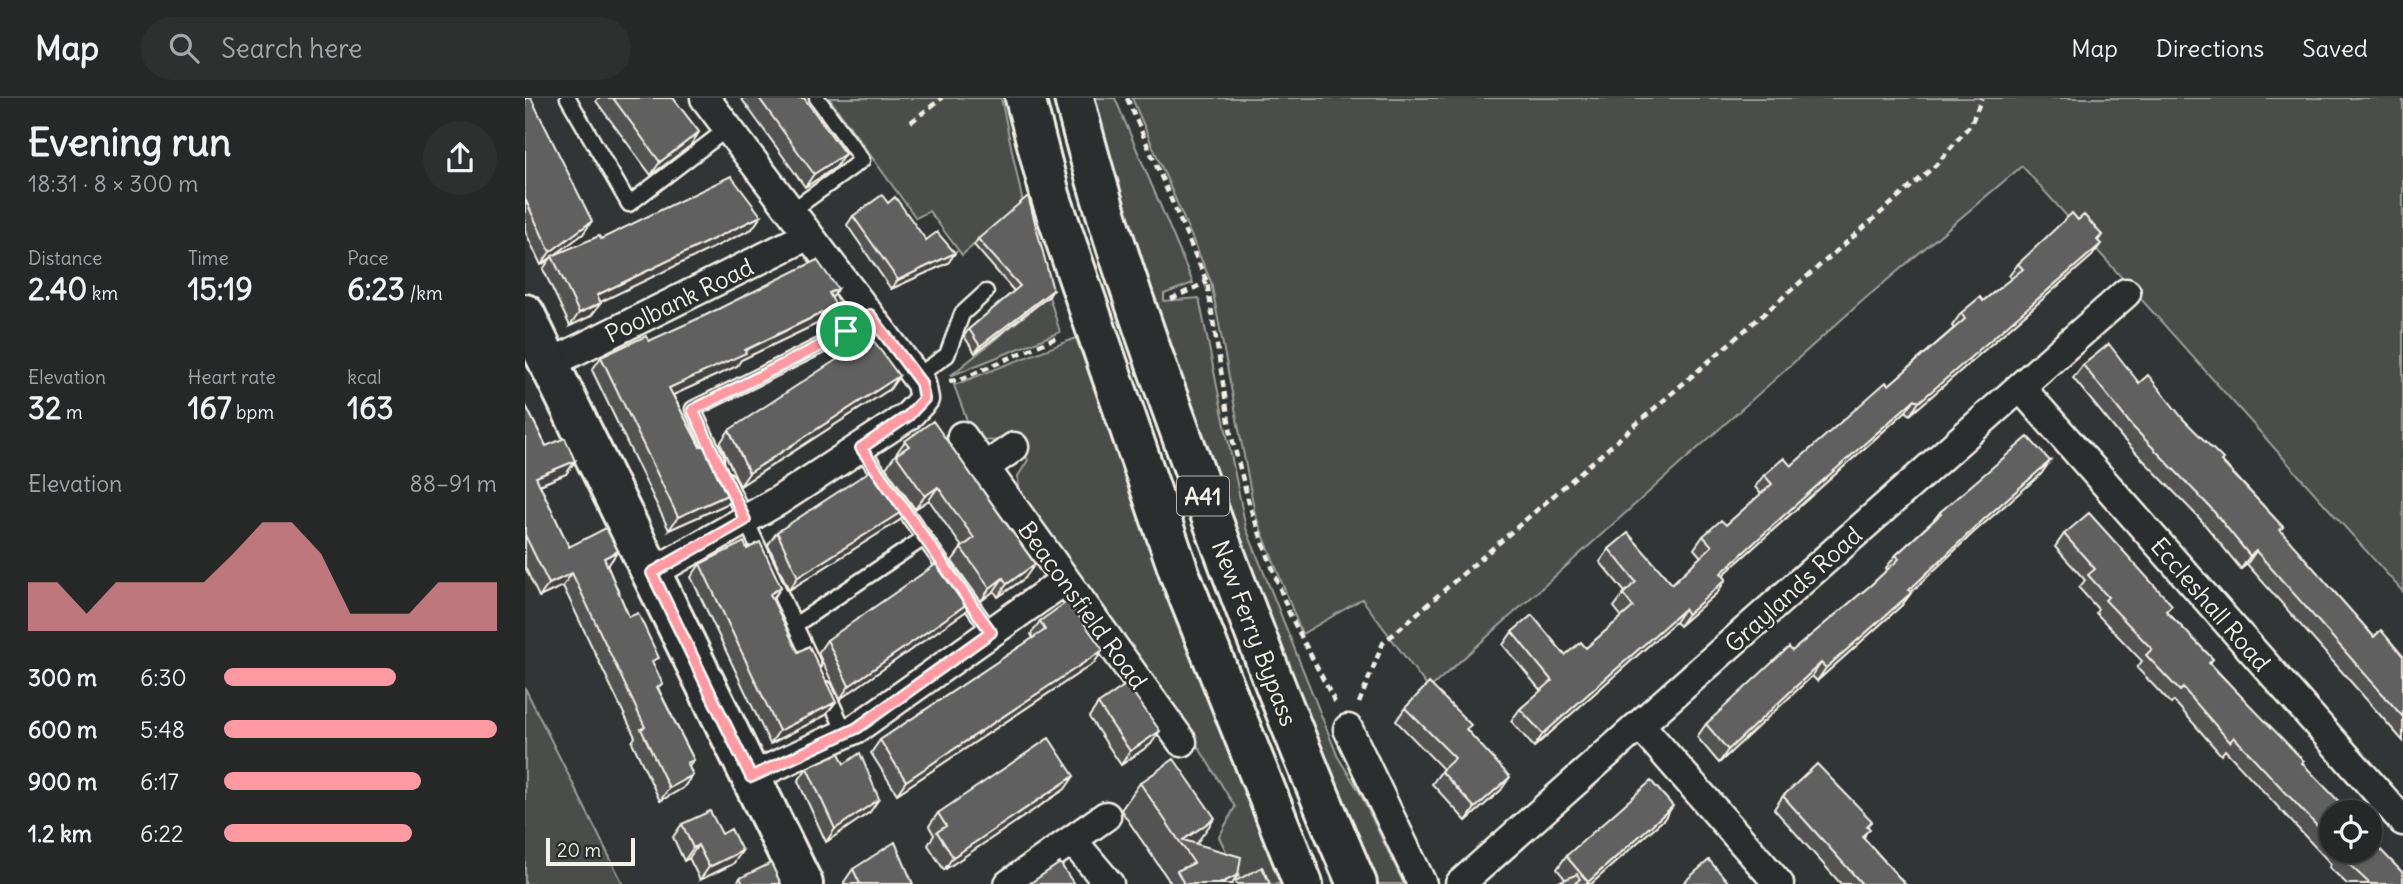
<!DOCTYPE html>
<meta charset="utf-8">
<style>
body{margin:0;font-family:Delius,sans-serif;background:#2e3030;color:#f1f3f6;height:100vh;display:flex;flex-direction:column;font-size:26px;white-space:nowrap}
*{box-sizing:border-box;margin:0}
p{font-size:23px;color:#a4a6a8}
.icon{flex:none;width:38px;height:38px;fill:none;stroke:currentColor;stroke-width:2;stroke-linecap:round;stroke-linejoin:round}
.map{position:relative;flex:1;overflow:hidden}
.drawer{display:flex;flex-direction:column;background:#262828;width:525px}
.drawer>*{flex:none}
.fabs{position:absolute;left:1794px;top:702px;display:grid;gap:14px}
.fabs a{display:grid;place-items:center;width:63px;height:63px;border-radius:50%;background:#262828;box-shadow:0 2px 5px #0004,0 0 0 2px #424445;font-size:35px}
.scale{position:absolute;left:21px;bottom:18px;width:89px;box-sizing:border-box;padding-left:7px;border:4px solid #f4f1e8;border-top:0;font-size:19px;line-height:24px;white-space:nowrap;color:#f4f1e8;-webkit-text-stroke:5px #2a2d2e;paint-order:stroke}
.pin{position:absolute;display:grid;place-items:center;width:60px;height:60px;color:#fff;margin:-30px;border:4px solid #fff;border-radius:50%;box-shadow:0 2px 7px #0007}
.round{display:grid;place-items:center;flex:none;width:74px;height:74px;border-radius:37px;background:#2e3030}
.head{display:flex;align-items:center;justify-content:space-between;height:119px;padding:0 28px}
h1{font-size:38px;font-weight:800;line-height:52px}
.stats{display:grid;grid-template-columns:repeat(3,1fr);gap:10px;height:119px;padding:7px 28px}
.stats div{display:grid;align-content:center}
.stats b{font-size:30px;font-weight:800}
.stats small{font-size:19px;font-weight:400}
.stats p{font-size:19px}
.chart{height:196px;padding:14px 28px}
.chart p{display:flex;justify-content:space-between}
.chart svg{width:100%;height:126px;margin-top:7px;fill:#ff9aa2;opacity:.7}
ul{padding:0 28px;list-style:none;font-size:23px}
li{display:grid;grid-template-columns:112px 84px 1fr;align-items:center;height:52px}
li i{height:18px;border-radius:9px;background:#ff9aa2}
header{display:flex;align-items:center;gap:42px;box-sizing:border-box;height:98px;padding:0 35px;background:#262828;border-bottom:2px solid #424445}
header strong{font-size:33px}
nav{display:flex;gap:38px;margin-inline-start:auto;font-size:24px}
.search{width:490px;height:63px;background:#2e3030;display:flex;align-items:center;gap:18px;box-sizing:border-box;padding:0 24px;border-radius:38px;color:#a4a6a8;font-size:26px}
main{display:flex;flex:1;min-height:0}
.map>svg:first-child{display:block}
.green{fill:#4b4d4c;stroke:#a09f9a;stroke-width:2}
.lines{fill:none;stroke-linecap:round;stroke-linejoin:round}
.service-casing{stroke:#f4f1e8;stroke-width:19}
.minor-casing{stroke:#f4f1e8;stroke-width:33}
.secondary-casing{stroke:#f4f1e8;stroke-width:44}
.trunk-casing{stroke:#f4f1e8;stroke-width:44}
.path{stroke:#f4f1e8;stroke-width:4.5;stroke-dasharray:7 5;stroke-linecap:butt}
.service{stroke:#2a2d2e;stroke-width:14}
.minor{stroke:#2a2d2e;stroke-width:28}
.secondary{stroke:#2a2d2e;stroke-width:38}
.trunk{stroke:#2a2d2e;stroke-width:38}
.wall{fill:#525352;stroke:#f4f1e8;stroke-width:2}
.shaded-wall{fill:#424342;stroke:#f4f1e8;stroke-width:2}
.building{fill:#5f605f;stroke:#f4f1e8;stroke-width:2}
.route-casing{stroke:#fff;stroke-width:14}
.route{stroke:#ff9aa2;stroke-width:9}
.labels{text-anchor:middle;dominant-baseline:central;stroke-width:5;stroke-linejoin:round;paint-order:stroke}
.shield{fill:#2a2d2e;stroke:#b7b6b0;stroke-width:2}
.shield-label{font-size:23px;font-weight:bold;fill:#f4f1e8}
.street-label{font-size:24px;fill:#f4f1e8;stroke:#2a2d2e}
</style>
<header>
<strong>Map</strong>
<div class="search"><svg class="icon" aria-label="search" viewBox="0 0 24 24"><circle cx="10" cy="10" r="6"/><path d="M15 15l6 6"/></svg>Search here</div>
<nav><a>Map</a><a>Directions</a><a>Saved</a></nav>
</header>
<main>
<section class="drawer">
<div class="head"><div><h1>Evening run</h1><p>18:31 · 8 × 300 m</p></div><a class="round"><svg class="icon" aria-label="share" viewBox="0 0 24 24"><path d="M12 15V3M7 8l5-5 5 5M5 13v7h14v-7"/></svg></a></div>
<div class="stats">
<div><p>Distance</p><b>2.40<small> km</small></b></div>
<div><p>Time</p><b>15:19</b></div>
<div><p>Pace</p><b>6:23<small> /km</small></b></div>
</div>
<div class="stats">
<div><p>Elevation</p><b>32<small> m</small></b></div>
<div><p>Heart rate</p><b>167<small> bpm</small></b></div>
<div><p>kcal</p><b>163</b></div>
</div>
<div class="chart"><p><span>Elevation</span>88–91 m</p>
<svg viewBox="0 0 160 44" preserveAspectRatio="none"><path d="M0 44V27L10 27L20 38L30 27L40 27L50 27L60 27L70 17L80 6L90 6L100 17L110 38L120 38L130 38L140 27L150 27L160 27V44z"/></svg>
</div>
<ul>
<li><b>300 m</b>6:30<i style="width:63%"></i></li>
<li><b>600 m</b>5:48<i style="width:100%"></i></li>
<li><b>900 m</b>6:17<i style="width:72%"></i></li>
<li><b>1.2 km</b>6:22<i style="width:69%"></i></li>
</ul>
</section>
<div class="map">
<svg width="1878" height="786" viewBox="0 0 1878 786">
<rect width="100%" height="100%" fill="#323535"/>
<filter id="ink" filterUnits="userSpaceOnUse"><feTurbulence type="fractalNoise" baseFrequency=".0143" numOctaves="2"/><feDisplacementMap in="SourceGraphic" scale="14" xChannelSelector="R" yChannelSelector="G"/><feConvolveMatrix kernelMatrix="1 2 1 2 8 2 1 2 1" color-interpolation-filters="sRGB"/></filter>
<g filter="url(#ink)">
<path class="green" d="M 304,0 L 476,0 L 498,105 L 437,157 L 404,113 L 391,120 Z
M 566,0 L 590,0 L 668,185 L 639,196 L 639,203 L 674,200 L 721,430 L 813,659 L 834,693 L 879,786 L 849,786 L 808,698 L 640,245 Z
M 607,0 L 1878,0 L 1878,494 L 1497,68 L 1335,205 L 904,591 L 837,501 L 777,536 L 730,416 L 686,184 Z
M 524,198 L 535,234 L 425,278 Z
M 551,240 L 692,627 L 760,786 L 717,786 L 694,739 L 710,709 L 668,640 L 494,399 L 493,378 L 503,362 L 486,337 L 473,343 L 458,342 L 444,328 L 429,287 Z
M 0,590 L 98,786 L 0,786 Z"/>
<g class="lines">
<defs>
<path id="service" d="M 43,0 L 104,106 L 202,31
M 265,114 L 337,62 L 292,0
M 391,279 L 422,257 L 437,216 L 461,194
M 336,350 L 399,440
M 191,360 L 168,311 L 301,245 L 345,217
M 202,382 L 288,566
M 270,527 L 399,440 L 466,534
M 300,591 L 321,636"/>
<path id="minor" d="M 24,266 L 284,137
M 1495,289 L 1878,723
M 437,338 L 657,644
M 459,370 L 489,349
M 127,475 L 253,403 L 383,318 L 399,301 L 396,285 L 180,0
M 1115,627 L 1254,786
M 823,631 L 897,786
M 226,679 L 332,630 L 540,482
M 547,742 L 584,786
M 484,786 L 581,718
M 935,786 L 1601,195"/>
<path id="secondary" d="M 0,216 L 278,786"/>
<path id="trunk" d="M 500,0 L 526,100 L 655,477 L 778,786
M 549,0 C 579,121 621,240 664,358 C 716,502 771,645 832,786"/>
</defs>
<use href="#service" class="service-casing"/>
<use href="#minor" class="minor-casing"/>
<use href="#secondary" class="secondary-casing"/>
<use href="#trunk" class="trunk-casing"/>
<path class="path" d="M 602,0 L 682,184 L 706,336 L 725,409 L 764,515 L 812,608
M 386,24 L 417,0
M 646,201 L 682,184
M 424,283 L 434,282 L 533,239
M 834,605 L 858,545 L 1411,67 L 1446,26 L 1457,0"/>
<use href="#service" class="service"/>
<use href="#minor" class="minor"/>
<use href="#secondary" class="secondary"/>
<use href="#trunk" class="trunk"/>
</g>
<path class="wall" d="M 0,0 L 58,136 L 29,157 L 76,141 L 236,118 L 227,131 L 75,204 L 66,218 L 45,228 L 18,171 L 26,160 L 16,167 L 0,133 Z
M 73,0 L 148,0 L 174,34 L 165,48 L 126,77 L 71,3 Z
M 216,0 L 279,0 L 311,69 L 280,89 Z
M 363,105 L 401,142 L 430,155 L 423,165 L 366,191 L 322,127 L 328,118 Z
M 1553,122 L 1577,137 L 1573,143 L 1567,158 L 1385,317 L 1381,313 L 1198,477 L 1193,494 L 1154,528 L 1150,524 L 1009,649 L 986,623 L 995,611 L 1016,593 L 978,547 L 987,534 L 1040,557 L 1061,550 L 1097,519 L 1089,509 L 1100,494 L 1075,464 L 1084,451 L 1147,486 L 1176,459 L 1169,451 L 1178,438 L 1201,427 L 1236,396 L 1230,389 L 1239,377 L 1266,368 L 1364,287 L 1429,230 L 1427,228 L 1436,215 L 1458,203 L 1486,181 L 1484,178 L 1493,166 Z
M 453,141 L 524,198 L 450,255 L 439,238 L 444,231 L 489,193 L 449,147 Z
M 307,200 L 302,221 L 216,262 L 212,268 L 148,297 L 175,349 L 211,393 L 202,406 L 144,432 L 67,272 L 76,259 L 124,243 Z
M 1558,267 L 1614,285 L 1659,322 L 1758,429 L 1755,433 L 1849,539 L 1878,558 L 1878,643 L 1722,466 L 1716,471 L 1676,422 L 1598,341 L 1548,280 Z
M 374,278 L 365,291 L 215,388 L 195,345 L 204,332 Z
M 0,306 L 21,348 L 50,363 L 41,376 L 15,387 L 44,449 L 93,453 L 84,466 L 82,467 L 104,519 L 128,567 L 134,592 L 169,662 L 164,669 L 168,677 L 158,690 L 135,703 L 107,644 L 110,639 L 38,488 L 14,499 L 0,469 Z
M 380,343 L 500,480 L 473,499 L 469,493 L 456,503 L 427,463 L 437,449 L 422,428 L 404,402 L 390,411 L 361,370 Z
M 1525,363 L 1516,376 L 1448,435 L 1386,494 L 1377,507 L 1292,583 L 1287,578 L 1194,665 L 1172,639 L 1181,626 L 1346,487 L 1363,471 L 1361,470 L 1371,457 L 1408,423 L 1415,414 Z
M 375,422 L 264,492 L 243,447 L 252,434 Z
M 1539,436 L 1642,514 L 1688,561 L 1685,565 L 1777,665 L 1806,714 L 1806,752 L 1844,752 L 1878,786 L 1822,786 L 1804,769 L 1806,766 L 1700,652 L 1696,657 L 1649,603 L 1646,606 L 1612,570 L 1617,563 L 1571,515 L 1573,511 L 1554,490 L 1560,482 L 1530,449 Z
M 222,451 L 256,489 L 248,502 L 301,617 L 245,646 L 166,479 L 175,466 Z
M 440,514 L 315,601 L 293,555 L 302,542 Z
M 515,523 L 569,565 L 372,696 L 346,655 L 355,642 L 508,540 L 506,536 Z
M 573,606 L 626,646 L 596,667 L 564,619 Z
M 880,610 L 942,632 L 976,692 L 941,723 L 907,686 L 918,671 L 871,623 Z
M 319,666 L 345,714 L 301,744 L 273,683 L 282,670 Z
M 615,685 L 671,746 L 707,786 L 643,786 L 645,784 L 596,712 Z
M 540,691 L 419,772 L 403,747 L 409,737 L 404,728 L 413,715 Z
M 1258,698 L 1343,729 L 1339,740 L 1380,786 L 1316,786 L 1249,711 Z
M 1139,721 L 1066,786 L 1030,786 L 1040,781 L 1032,771 L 1041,758 Z
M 157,726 L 197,736 L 217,753 L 208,766 L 175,782 L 164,760 L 159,763 L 148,739 Z
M 328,771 L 388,786 L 319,786 L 319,784 Z
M 215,780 L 256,786 L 211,786 Z"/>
<path class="shaded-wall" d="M 174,34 L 165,48 L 126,77 L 135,64 Z
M 320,56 L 311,69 L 280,89 L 289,76 Z
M 236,118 L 227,131 L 63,210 L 72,197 Z
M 67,123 L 58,136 L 16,167 L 25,154 Z
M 1576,146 L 1567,158 L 1385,317 L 1394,304 Z
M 430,155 L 423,165 L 366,191 L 373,182 Z
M 313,191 L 304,204 L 304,195 Z
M 528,192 L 524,198 L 450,255 L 455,248 Z
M 76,205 L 66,218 L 45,228 L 54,215 Z
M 311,208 L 302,221 L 216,262 L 212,268 L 135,303 L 144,290 Z
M 374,278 L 365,291 L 215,388 L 224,375 Z
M 1390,301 L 1381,313 L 1259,422 L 1187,487 L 1196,475 L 1268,409 Z
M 50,363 L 41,376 L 2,392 L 11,379 Z
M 1525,363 L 1516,376 L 1448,435 L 1375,505 L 1384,492 L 1458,422 Z
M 413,389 L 404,402 L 390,411 L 400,398 Z
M 211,393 L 202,406 L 144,432 L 153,419 Z
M 384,409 L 375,422 L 264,492 L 273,479 Z
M 93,453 L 84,466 L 69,473 L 79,460 Z
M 1731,453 L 1722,466 L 1716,471 L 1725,458 Z
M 510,466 L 500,480 L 473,499 L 482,486 Z
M 47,475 L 38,488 L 14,499 L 24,486 Z
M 478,480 L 469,493 L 456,503 L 465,490 Z
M 1201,481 L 1193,494 L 1154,528 L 1163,516 Z
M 256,489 L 247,502 L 245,496 Z
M 1387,494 L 1377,507 L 1292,583 L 1301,570 Z
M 449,501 L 440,514 L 315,601 L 324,588 Z
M 1159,511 L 1150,524 L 1009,649 L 1018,636 Z
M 578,552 L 569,565 L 372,696 L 381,683 Z
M 1296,565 L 1287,578 L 1194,665 L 1203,652 Z
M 311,604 L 301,617 L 245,646 L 254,633 Z
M 635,633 L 626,646 L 596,667 L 605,653 Z
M 168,677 L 158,690 L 135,703 L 144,690 Z
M 549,678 L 540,691 L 419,772 L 428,759 Z
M 985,679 L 976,692 L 941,723 L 950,710 Z
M 354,701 L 345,714 L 301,744 L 310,731 Z
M 1148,708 L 1139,721 L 1066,786 L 1061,786 Z
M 690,720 L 671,746 L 658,742 Z
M 173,747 L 164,760 L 159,763 L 168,750 Z
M 217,753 L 208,766 L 175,782 L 184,769 Z
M 713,777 L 707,786 L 694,786 Z"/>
<path class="building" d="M 0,0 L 6,0 L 67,123 L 25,154 L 0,101 Z
M 88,0 L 148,0 L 174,34 L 135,64 Z
M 234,0 L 279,0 L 320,56 L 289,76 Z
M 206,78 L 236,118 L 72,197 L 76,205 L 54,215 L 27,158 L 74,138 L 76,141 Z
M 357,97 L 363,105 L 370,99 L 401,142 L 412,134 L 430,155 L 373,182 L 328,118 Z
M 503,98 L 528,192 L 455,248 L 444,231 L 495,188 L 453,141 Z
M 1547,115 L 1553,122 L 1559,117 L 1577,137 L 1572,142 L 1576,146 L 1394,304 L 1390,301 L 1268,409 L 1196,475 L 1201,481 L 1163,516 L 1159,511 L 1018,636 L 995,611 L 1027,583 L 987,534 L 1007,517 L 1040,557 L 1056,544 L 1061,550 L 1108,509 L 1098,496 L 1111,484 L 1084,451 L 1103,435 L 1147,486 L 1187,448 L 1178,438 L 1196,422 L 1201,427 L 1247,386 L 1239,377 L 1259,360 L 1266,368 L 1361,284 L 1364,287 L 1440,221 L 1436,215 L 1455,199 L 1458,203 L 1498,171 L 1493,166 Z
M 292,162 L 313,191 L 304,195 L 311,208 L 220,252 L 221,255 L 144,290 L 175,349 L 187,342 L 211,393 L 153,419 L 76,259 L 121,238 L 124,243 L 181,217 Z
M 346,239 L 374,278 L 224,375 L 204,332 Z
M 1584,246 L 1614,285 L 1623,277 L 1659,322 L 1698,361 L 1696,363 L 1758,429 L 1755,432 L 1849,539 L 1856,532 L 1878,558 L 1878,619 L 1731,453 L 1725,458 L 1685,409 L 1607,328 L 1558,267 Z
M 0,306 L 21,348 L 40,340 L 50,363 L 11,379 L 44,449 L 81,430 L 93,453 L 79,460 L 104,519 L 113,515 L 134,560 L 127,563 L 138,586 L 132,589 L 169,662 L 162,665 L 168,677 L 144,690 L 116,631 L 120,629 L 47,475 L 24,486 L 0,437 Z
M 408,323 L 510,466 L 482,486 L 478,480 L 465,490 L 436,450 L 449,440 L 431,415 L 413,389 L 400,398 L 371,357 L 384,348 L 380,343 Z
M 1503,339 L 1525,363 L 1458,422 L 1384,492 L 1387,494 L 1301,570 L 1296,565 L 1203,652 L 1181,626 L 1264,549 L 1267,553 L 1346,487 L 1374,461 L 1371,457 L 1416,416 L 1415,414 Z
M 354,367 L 384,409 L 273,479 L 252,434 Z
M 1564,415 L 1647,507 L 1641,513 L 1688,561 L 1684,565 L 1779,663 L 1777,665 L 1824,714 L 1806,714 L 1806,743 L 1709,639 L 1705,644 L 1658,590 L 1655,593 L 1621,557 L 1627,551 L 1580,502 L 1583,499 L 1563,477 L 1570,471 L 1539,436 Z
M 219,444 L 222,451 L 235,444 L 256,489 L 245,496 L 273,554 L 284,548 L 311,604 L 254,633 L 175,466 Z
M 420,460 L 449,501 L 324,588 L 302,542 Z
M 543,503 L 578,552 L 381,683 L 355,642 L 520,532 L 515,523 Z
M 904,585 L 946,627 L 941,631 L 985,679 L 950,710 L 916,673 L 930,660 L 880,610 Z
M 602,586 L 635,633 L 605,653 L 573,606 Z
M 524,640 L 549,678 L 428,759 L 412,734 L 421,728 L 413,715 Z
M 314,655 L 319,666 L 335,655 L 354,701 L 310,731 L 282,670 Z
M 649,661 L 690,720 L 658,742 L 716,759 L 713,777 L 694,786 L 659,786 L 652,773 L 669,765 L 615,685 Z
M 1292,666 L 1347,723 L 1342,728 L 1345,731 L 1337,738 L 1380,786 L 1337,786 L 1258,698 Z
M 1126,683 L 1148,708 L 1063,784 L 1041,758 Z
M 185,713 L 197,736 L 206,731 L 217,753 L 184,769 L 173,747 L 168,750 L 157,726 Z
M 1844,740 L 1878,775 L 1878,786 L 1845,786 L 1813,756 L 1816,754 L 1814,752 L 1844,752 Z
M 370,744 L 388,786 L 335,786 L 328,771 Z
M 1184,762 L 1205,786 L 1161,786 L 1159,784 Z
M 246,765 L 256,786 L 218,786 L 215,780 Z
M 535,765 L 549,786 L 504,786 Z
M 737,769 L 745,786 L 712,786 L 710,783 Z
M 1052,776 L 1055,781 L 1049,786 L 1030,786 Z"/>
</g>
<g class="lines" filter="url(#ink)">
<defs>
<path id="route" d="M 345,217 L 396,285 L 399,301 L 383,318 L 336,350 L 466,534 L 332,630 L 226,679 L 127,475 L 220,422 L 168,312 L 301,245 Z"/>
</defs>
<use href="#route" class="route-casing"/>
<use href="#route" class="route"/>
</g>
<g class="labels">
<rect class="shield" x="652" y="378.5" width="52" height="39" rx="5"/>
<g class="shield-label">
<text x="678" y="398">A41</text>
</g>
<g class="street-label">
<text transform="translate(154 202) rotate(-26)">Poolbank Road</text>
<text transform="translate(1268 491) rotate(-42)">Graylands Road</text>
<text transform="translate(1686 506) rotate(49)">Eccleshall Road</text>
<text transform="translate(558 507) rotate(54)">Beaconsfield Road</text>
<text transform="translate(730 535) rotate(69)">New Ferry Bypass</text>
</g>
</g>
</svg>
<div class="fabs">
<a><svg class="icon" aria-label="locate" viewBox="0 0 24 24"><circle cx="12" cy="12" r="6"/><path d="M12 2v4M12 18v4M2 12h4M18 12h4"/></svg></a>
</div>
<div class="scale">20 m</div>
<div class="pin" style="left:321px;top:233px;background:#1e9e55"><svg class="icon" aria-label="arrive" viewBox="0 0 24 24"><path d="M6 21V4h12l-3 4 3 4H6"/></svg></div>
</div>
</main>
